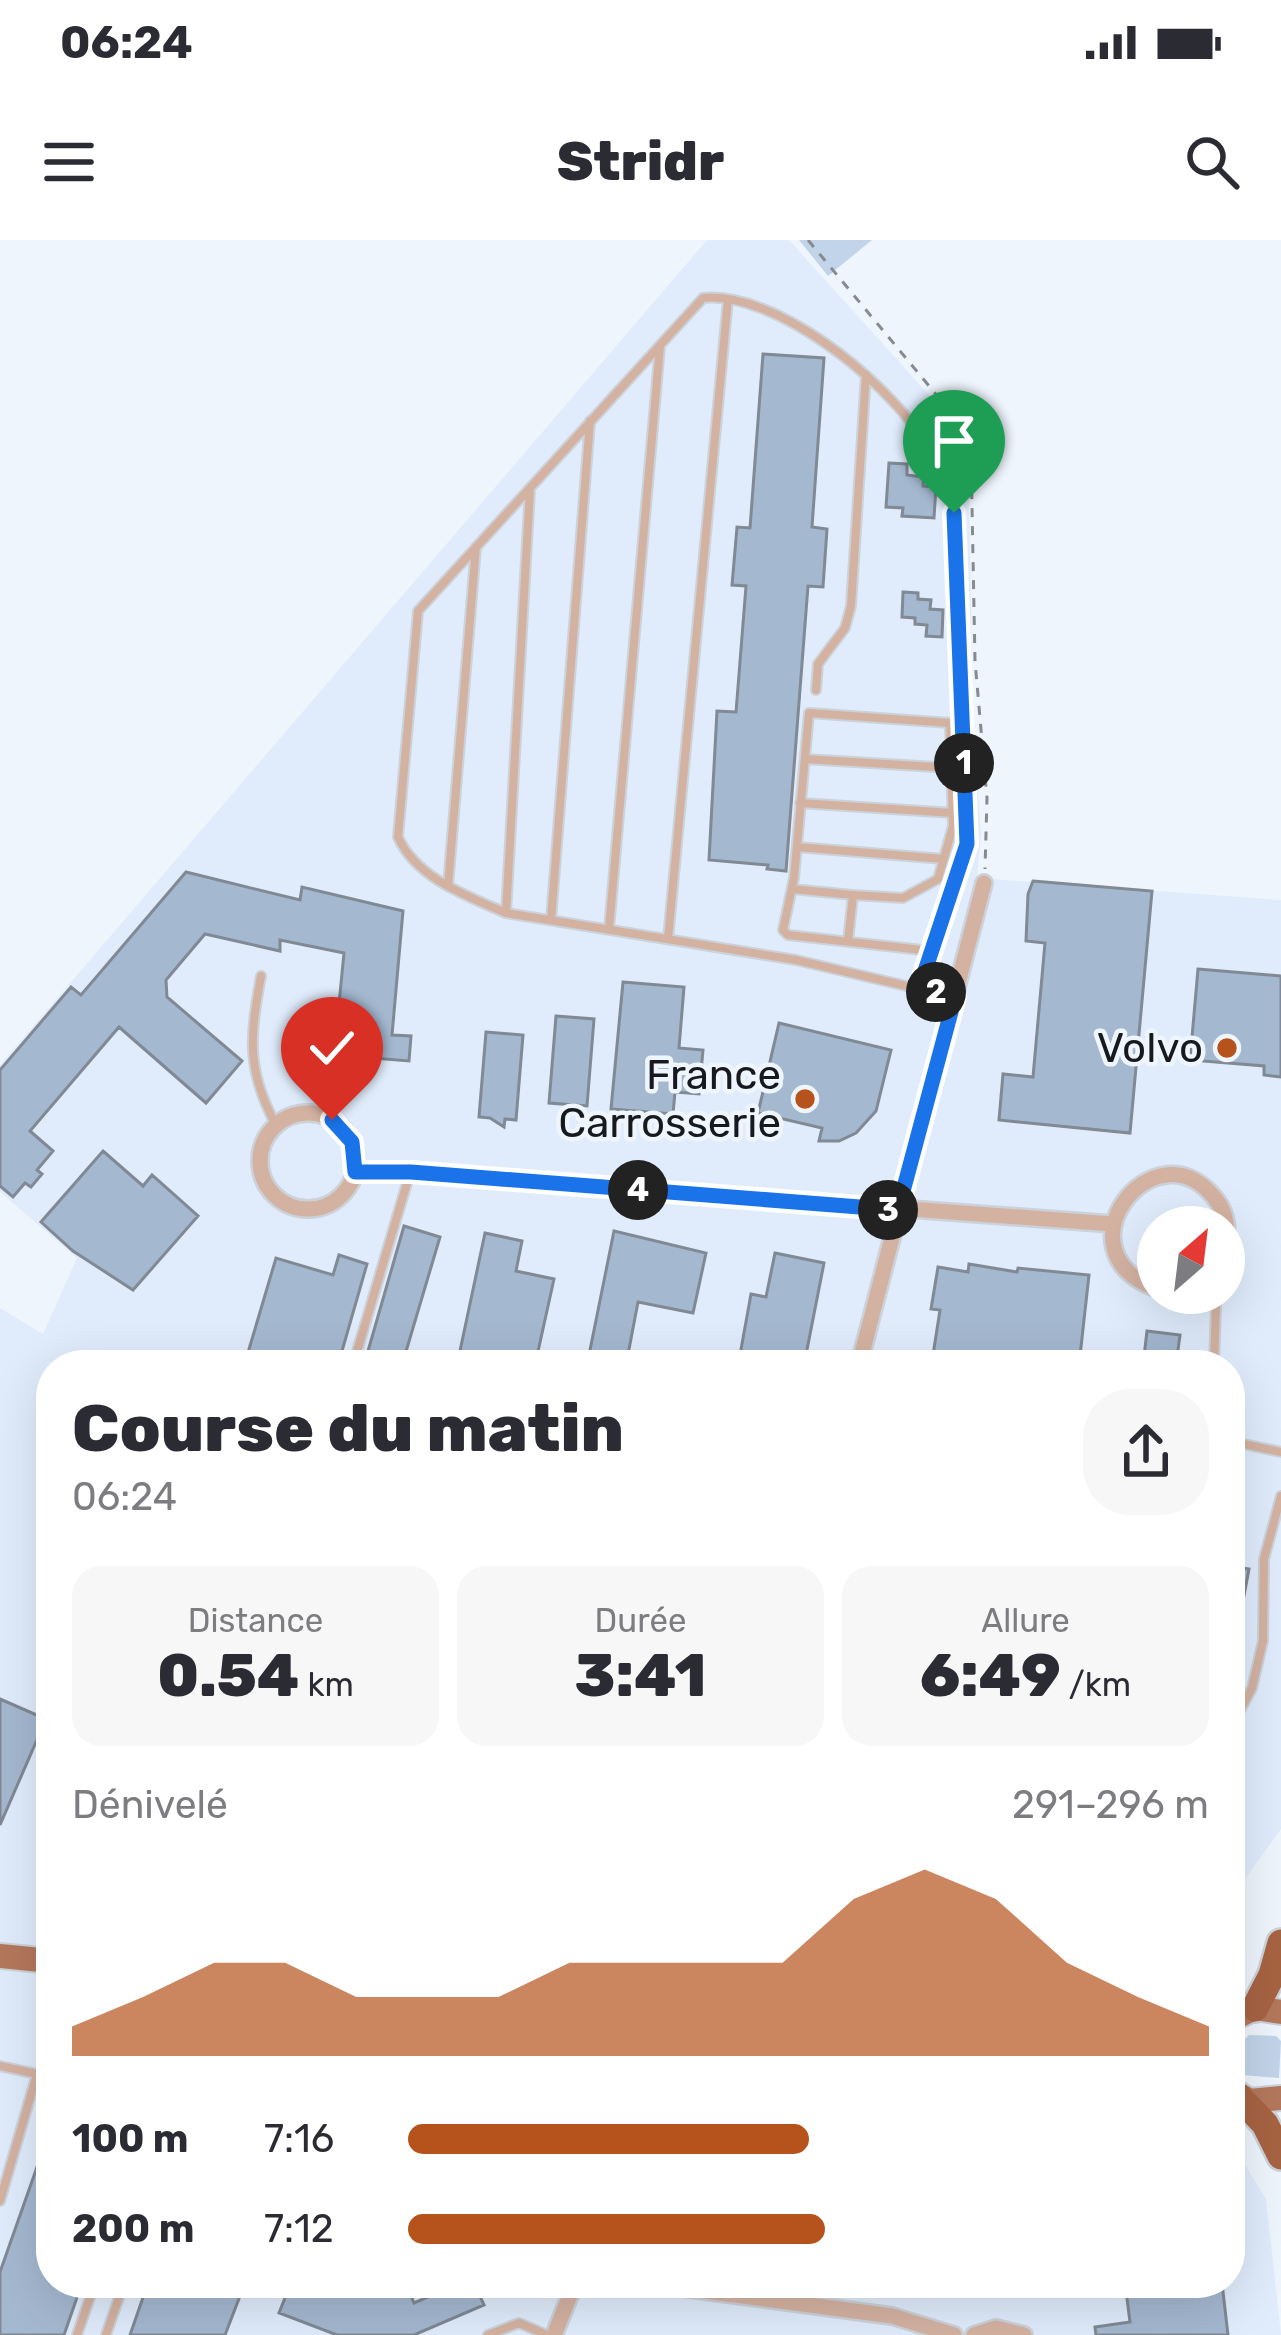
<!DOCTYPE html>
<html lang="fr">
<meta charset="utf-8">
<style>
body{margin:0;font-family:Rubik,sans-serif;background:#f7f7f7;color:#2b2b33;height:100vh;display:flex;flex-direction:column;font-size:45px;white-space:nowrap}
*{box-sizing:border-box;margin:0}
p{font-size:39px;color:#7c7c81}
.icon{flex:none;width:66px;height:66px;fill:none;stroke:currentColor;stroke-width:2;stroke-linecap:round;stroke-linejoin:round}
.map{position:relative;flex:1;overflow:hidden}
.panel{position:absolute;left:36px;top:1110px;width:1209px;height:948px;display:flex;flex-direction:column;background:#fff;border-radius:48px;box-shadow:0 12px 48px #0002}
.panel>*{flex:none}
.needle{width:78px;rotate:28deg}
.controls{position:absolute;left:1137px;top:966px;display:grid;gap:24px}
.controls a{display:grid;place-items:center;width:108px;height:108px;border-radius:50%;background:#fff;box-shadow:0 12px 48px #0002;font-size:60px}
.pin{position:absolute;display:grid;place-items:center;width:102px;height:102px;color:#fff;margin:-123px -51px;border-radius:50% 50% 50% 0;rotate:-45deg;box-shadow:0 0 12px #0007}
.pin .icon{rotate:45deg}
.km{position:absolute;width:60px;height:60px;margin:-30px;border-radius:50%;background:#222;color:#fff;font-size:33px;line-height:60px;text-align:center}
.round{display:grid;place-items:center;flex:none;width:126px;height:126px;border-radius:48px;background:#f7f7f7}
.summary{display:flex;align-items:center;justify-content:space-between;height:204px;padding:0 36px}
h1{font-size:66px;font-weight:800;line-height:90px}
.metrics{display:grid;grid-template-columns:repeat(3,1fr);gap:18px;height:204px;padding:12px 36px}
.metrics div{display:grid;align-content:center;border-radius:30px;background:#f7f7f7;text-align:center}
.metrics b{font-size:60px;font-weight:800}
.metrics small{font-size:33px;font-weight:400}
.metrics p{font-size:33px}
.chart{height:336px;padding:24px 36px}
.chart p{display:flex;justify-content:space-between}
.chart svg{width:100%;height:216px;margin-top:12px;fill:#b6531c;opacity:.7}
ul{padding:0 36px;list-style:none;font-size:39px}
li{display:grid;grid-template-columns:192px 144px 1fr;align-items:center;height:90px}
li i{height:30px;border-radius:15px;background:#b6531c}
.status{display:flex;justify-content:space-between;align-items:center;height:84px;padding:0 60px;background:#fff;direction:ltr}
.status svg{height:33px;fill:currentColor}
header{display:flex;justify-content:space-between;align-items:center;height:156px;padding:0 36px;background:#fff;font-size:54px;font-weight:800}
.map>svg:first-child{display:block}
.built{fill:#e0ecfc;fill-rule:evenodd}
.green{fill:#c2d4ea}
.building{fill:#a4b8d0;stroke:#808994;stroke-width:3}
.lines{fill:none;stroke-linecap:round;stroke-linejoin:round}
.lane-casing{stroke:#ccd2d9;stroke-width:12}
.street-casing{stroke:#ccd2d9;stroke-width:20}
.primary-casing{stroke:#ccd2d9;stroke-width:28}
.highway-casing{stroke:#ccd2d9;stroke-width:32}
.path{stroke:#868a91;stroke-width:3;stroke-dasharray:9 9;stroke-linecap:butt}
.lane{stroke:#d4b2a2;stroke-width:8}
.street{stroke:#d4b2a2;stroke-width:15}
.primary{stroke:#b4785c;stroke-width:24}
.highway{stroke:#a76342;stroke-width:27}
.route-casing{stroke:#fff;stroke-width:24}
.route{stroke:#1a73e8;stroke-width:15}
.poi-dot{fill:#b6531c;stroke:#eff5fd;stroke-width:4.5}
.labels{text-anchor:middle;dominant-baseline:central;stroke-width:9;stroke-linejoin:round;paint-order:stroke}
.poi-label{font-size:42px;fill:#16191e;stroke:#eff5fd;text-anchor:end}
</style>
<div class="status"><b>06:24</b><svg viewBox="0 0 49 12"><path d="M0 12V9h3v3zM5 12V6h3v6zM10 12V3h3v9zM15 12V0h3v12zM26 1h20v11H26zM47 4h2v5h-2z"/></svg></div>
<header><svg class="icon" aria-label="menu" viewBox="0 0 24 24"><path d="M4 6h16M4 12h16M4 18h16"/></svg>Stridr<svg class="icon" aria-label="search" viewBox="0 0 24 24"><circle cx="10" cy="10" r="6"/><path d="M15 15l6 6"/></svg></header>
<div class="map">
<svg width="1281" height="2095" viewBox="0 0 1281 2095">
<rect width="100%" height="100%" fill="#eff5fd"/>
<path class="built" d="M 707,0 L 789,0 L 939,166 L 957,192 L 965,215 L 969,244 L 973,479 L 981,594 L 977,638 L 1281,660 L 1281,1589 L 1230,1660 L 1230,1125 L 51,1125 L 51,2043 L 1230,2043 L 1230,1900 L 1266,1959 L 1281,2095 L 0,2095 L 0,1068 L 43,1094 L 77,1018 L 0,952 L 0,825 ZM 1158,987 L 1224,987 L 1224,1053 L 1158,1053 Z"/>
<path class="green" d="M 799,0 L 872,0 L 828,36 Z
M 1249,1795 L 1276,1796 L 1281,1801 L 1279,1838 L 1242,1835 C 1232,1817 1235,1809 1249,1795 Z"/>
<path class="building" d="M 763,114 L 824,118 L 812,287 L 827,289 L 823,347 L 808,346 L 786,631 L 767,629 L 768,625 L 709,620 L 717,471 L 736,472 L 746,346 L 732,345 L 737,287 L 750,288 Z
M 889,223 L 907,224 L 907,235 L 924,237 L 923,246 L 936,247 L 934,278 L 902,276 L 903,268 L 886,267 Z
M 903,352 L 918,353 L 918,359 L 931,360 L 930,369 L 943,370 L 942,397 L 926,396 L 927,385 L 915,384 L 915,378 L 902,377 Z
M 186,632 L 300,660 L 302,647 L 403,671 L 392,795 L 411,796 L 409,821 L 334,815 L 344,713 L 280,700 L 280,711 L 205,694 L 166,740 L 167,757 L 242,821 L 206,863 L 119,787 L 30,891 L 53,911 L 37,930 L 42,934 L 31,947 L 25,943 L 13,957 L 0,946 L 0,830 L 71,747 L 81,755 Z
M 1033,641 L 1152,651 L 1130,893 L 999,880 L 1003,834 L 1033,837 L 1045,703 L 1026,701 L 1028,654 Z
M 1198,729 L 1281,736 L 1281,837 L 1264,835 L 1264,826 L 1190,820 Z
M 623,742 L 684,747 L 679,808 L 703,810 L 699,854 L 675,852 L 673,874 L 611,869 Z
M 556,776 L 594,779 L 587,866 L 549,863 Z
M 779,783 L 891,810 L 876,871 L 856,893 L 839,901 L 819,901 L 822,888 L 758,873 Z
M 486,792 L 523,795 L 516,880 L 505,879 L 504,887 L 490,878 L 479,877 Z
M 103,911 L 143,946 L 152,935 L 198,976 L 133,1050 L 73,1011 L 41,982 Z
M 404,986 L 440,997 L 402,1125 L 364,1125 Z
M 614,991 L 706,1013 L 693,1073 L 638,1062 L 626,1125 L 587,1125 Z
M 485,993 L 522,1001 L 516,1031 L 554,1039 L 535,1125 L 457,1125 Z
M 775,1013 L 824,1023 L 804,1125 L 740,1115 L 751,1054 L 766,1057 Z
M 339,1015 L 367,1024 L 338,1125 L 272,1125 L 247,1116 L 276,1018 L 333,1035 Z
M 969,1024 L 1017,1032 L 1018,1028 L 1089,1035 L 1079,1125 L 959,1125 L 960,1119 L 933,1115 L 940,1070 L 931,1069 L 938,1027 L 968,1032 Z
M 1147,1091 L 1180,1095 L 1176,1125 L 1143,1125 Z
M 1230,1326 L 1249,1329 L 1237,1393 L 1230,1393 Z
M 0,1459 L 46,1479 L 0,1585 Z
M 49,1893 L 51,2043 L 82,2043 L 64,2095 L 0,2095 L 0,2032 Z
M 148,2043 L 245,2043 L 225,2095 L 130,2095 Z
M 291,2043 L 406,2043 L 414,2063 L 444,2050 L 441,2043 L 474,2043 L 484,2065 L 414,2095 L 337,2095 L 279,2073 Z
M 1125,2043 L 1222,2043 L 1228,2095 L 1096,2095 L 1095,2087 L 1130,2082 Z"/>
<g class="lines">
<defs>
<path id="lane" d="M 816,450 L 818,424 L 845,388 L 851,366 L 866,135
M 805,519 L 952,528
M 800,563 L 953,573
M 797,607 L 944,619
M 448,646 L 476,307
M 792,649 L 853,655
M 506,673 L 530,249
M 551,680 L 590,181
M 609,689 L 660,106
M 668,699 L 728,59
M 848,701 L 853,655 L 903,658 L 938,639 L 953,586 L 950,483 L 809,473 L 794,638 L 783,690 L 788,695 L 931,711
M 261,736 C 250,796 246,830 276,885
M 919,749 L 967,605 L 954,273 C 946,244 937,220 920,195 C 882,138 775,51 703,58 L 418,371 L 398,597 C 416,638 467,656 506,673 L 796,720 L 919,749 L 953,757
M 1203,1053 L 1216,1065 L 1214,1125
M 353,1125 L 410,933
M 1230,1201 L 1281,1212
M 1230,1489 L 1252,1448 L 1263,1401 L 1264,1319 L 1281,1256
M 0,1826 L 51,1837
M 0,1961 L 37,1834
M 77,2095 L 95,2043
M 106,2095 L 124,2043
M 488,2095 L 519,2083 L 547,2095"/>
<path id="street" d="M260 921a48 48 0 1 1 96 0a48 48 0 1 1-96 0Z
M 355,932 L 411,932 L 1113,984
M 1158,1049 C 1054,1013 1153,883 1214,957 C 1227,972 1229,991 1224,1010
M 859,1125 L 984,643
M 645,2043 L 892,2076 L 954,2095
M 554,2095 L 575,2043
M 974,2095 L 996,2088 L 1024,2095"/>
<path id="primary" d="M 0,1716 L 51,1721
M 1230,1780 L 1255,1768 L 1281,1772
M 1232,1851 L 1250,1861 L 1281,1858"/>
<path id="highway" d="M 1255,1768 L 1272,1735 L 1281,1703
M 1238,1856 L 1265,1884 L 1281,1916"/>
</defs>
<use href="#lane" class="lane-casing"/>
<use href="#street" class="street-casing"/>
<use href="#primary" class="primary-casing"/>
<use href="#highway" class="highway-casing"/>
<path class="path" d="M 808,0 L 944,164 L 971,214 L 975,421 L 987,558 L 985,629"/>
<use href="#lane" class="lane"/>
<use href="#street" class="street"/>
<use href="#primary" class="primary"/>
<use href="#highway" class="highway"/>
</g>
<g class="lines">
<defs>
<path id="route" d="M 332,880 L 352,902 L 355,932 L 411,932 L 898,970 L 955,757 L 919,749 L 967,604 L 954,273"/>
</defs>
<use href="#route" class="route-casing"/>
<use href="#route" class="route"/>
</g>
<g class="poi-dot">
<circle cx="1227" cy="808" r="12"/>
<circle cx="805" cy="859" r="12"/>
</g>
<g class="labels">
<g class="poi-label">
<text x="1203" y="808">Volvo</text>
<text x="781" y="835">France<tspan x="781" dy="48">Carrosserie</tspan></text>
</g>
</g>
</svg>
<div class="controls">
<a><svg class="needle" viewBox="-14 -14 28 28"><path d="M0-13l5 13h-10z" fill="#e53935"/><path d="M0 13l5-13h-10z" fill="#7c7c81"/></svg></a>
</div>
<div class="pin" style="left:954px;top:273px;background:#1e9e55"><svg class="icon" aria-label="arrive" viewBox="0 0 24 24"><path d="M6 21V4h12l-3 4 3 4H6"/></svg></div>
<div class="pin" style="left:332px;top:880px;background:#d93025"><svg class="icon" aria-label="check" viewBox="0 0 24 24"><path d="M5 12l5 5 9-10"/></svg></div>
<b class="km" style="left:964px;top:523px">1</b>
<b class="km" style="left:936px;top:752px">2</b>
<b class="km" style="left:888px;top:970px">3</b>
<b class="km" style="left:638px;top:950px">4</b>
<section class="panel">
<div class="summary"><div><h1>Course du matin</h1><p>06:24</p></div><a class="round"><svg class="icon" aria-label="share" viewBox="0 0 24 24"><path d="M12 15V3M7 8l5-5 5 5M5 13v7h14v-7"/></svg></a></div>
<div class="metrics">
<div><p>Distance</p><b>0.54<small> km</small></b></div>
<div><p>Durée</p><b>3:41</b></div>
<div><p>Allure</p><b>6:49<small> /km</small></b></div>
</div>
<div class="chart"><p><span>Dénivelé</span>291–296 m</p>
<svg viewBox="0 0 160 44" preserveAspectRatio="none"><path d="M0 44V38L10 32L20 25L30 25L40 32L50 32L60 32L70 25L80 25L90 25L100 25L110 12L120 6L130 12L140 25L150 32L160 38V44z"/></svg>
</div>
<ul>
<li><b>100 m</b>7:16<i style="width:50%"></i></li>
<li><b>200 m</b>7:12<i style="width:52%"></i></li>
</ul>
</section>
</div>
